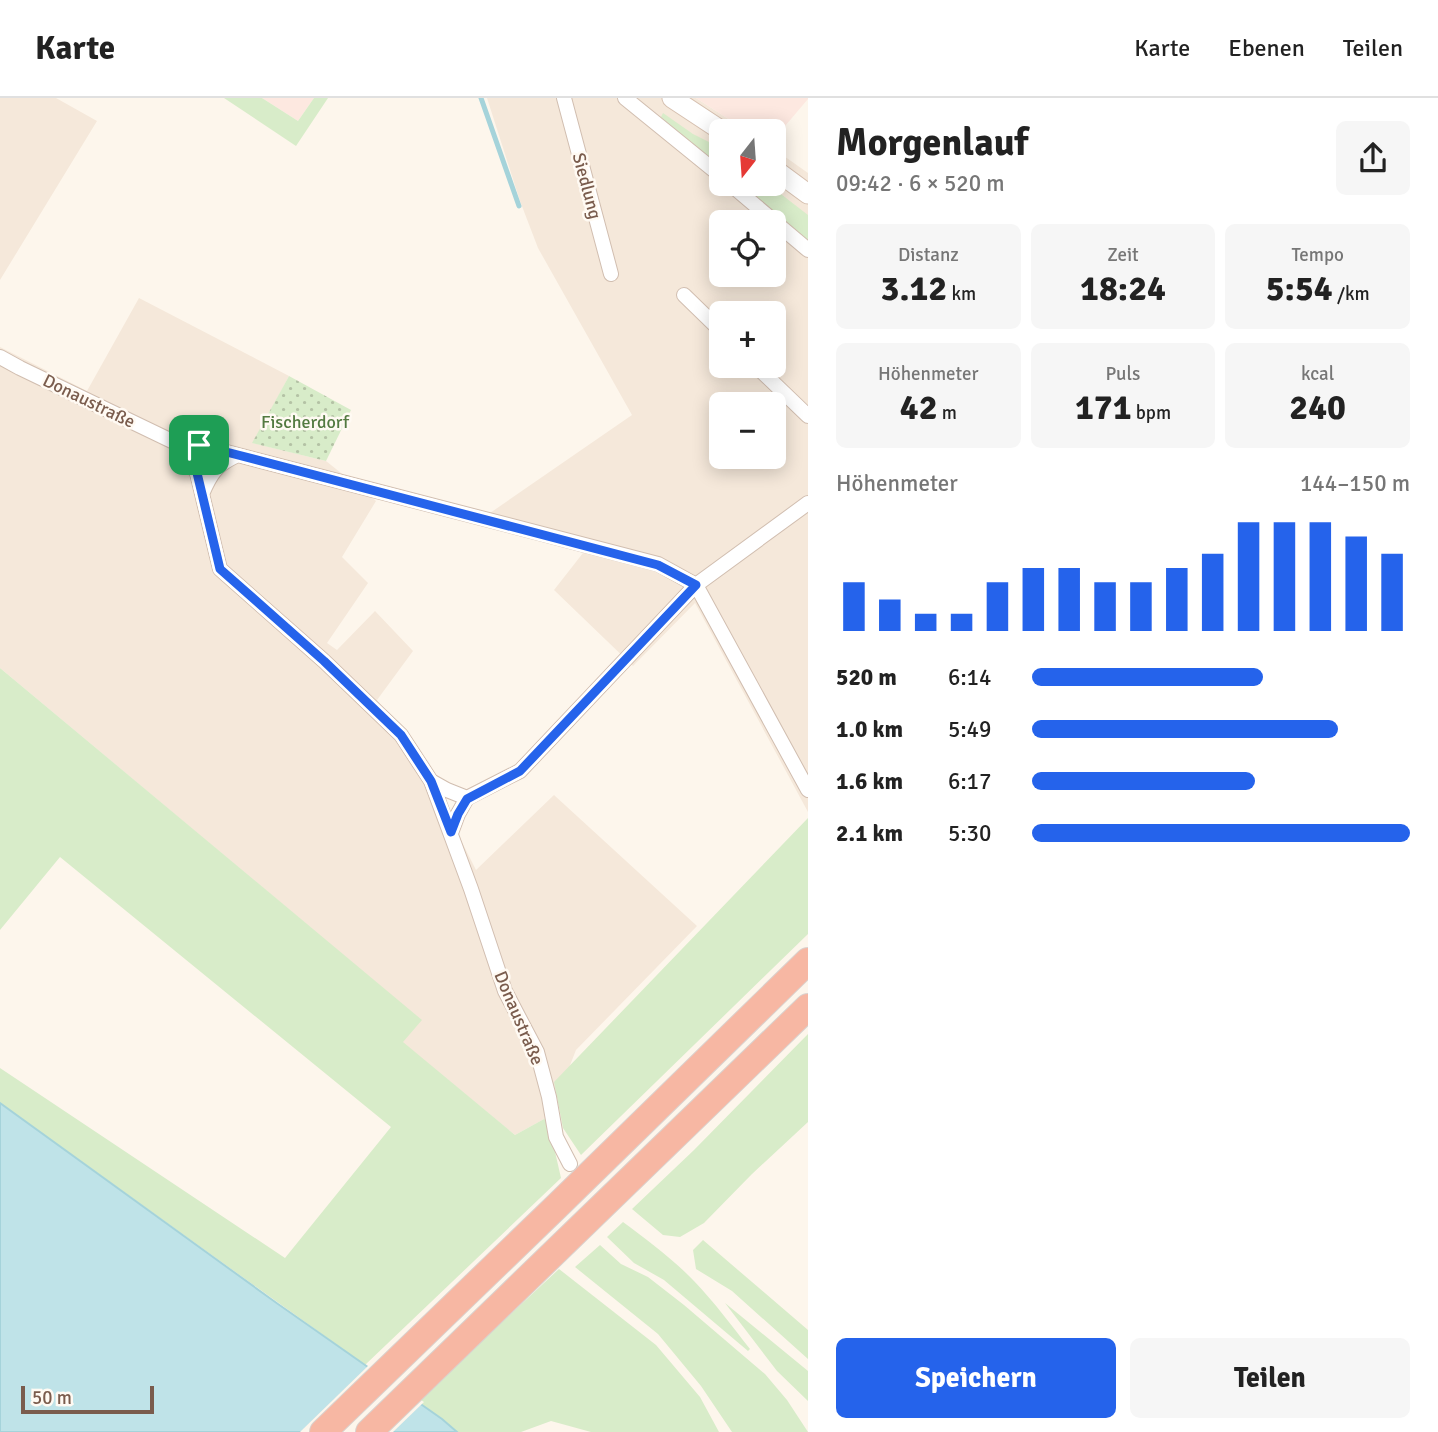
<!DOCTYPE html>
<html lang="de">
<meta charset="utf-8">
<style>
body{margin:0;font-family:Signika,sans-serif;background:#f6f6f6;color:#222;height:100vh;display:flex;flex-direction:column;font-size:26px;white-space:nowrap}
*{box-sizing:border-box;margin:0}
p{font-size:23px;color:#767676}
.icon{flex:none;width:38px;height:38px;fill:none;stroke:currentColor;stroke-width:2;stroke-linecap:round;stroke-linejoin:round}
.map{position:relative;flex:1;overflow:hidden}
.side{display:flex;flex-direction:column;background:#fff;width:630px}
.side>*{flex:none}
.needle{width:46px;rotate:197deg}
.tools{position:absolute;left:709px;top:21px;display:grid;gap:14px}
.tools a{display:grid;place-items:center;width:77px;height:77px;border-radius:10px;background:#fff;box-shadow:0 4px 18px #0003;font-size:35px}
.scale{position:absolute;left:21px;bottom:18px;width:133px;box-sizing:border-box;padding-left:7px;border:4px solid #7a5c4d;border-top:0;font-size:19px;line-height:24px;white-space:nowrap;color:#7a5c4d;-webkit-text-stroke:5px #fffaf3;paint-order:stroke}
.pin{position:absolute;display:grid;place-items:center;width:60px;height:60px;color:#fff;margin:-30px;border-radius:14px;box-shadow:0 4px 10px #0006}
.round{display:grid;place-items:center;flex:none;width:74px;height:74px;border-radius:10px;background:#f6f6f6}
.summary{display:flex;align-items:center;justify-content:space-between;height:119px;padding:0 28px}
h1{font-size:38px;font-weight:700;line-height:52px}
.figures{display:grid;grid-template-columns:repeat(3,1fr);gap:10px;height:119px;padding:7px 28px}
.figures div{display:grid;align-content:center;border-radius:10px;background:#f6f6f6;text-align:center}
.figures b{font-size:35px;font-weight:700}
.figures small{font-size:19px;font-weight:400}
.figures p{font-size:19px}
.chart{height:196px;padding:14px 28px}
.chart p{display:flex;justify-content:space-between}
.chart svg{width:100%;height:126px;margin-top:7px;stroke:#2563eb;stroke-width:6}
.cta{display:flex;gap:14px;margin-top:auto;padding:14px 28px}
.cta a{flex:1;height:80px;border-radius:10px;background:#2563eb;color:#fff;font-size:28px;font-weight:700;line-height:80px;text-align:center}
.cta a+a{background:#f6f6f6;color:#222}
ul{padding:0 28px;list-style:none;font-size:23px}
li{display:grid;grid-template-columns:112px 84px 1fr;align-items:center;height:52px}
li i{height:18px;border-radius:9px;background:#2563eb}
header{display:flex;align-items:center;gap:42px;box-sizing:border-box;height:98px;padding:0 35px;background:#fff;border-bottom:2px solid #e0e0e0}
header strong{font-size:33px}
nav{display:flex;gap:38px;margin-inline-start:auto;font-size:24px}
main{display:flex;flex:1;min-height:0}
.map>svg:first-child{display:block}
.residential{fill:#f5e8da;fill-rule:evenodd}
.commercial{fill:#fde8e0}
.grass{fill:#d8ecc9}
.park{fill:url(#park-dots)}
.water{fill:#bfe3e8;stroke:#a5d3da;stroke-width:2}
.pier{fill:#fdf6ec}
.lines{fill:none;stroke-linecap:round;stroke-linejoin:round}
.stream{stroke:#a5d3da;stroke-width:5}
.street-casing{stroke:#d1beb0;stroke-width:16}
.secondary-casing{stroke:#d6c0b0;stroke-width:21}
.highway-casing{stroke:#dad1cd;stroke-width:28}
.street{stroke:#fff;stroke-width:14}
.secondary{stroke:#fff;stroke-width:19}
.highway{stroke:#f7b7a3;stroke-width:26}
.route-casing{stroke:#fff;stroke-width:14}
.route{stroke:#2563eb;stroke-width:9}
.labels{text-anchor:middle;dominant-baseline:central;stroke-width:5;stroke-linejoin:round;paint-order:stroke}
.street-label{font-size:18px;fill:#7a5c4d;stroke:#fffaf3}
.park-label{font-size:18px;fill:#537a41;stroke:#fffaf3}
</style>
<header>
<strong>Karte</strong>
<nav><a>Karte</a><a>Ebenen</a><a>Teilen</a></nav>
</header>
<main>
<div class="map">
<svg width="808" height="1334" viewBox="0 0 808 1334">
<defs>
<pattern id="park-dots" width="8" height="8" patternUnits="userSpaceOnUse" patternTransform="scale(1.75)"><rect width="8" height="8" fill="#d8ecc9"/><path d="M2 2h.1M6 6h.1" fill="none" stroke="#b4c2a5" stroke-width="1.8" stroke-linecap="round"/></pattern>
</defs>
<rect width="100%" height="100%" fill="#fdf6ec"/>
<path class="residential" d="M 0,0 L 56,0 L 97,23 L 0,182 Z
M 487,0 L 696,0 L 747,33 L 721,33 L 721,86 L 774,86 L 774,51 L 808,75 L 808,714 L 695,505 L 633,568 L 554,492 L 583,455 L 477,424 L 632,317 L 538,150 L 520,103 ZM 721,124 L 774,124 L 774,177 L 721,177 ZM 721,215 L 774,215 L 774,268 L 721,268 ZM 721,306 L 774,306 L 774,359 L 721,359 Z
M 139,200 L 289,278 L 253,345 L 326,363 L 376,403 L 342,459 L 368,485 L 327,545 L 337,552 L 375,513 L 413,553 L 377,602 L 431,683 L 476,772 L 554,697 L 697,828 L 576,952 L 548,1023 L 544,1021 L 515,1037 L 402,944 L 421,922 L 0,570 L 0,249 L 87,293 Z"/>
<path class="commercial" d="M 262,0 L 314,0 L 298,23 Z
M 696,0 L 808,0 L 808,1 L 774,41 L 774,33 L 747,33 Z"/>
<path class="grass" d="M 224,0 L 262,0 L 298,23 L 314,0 L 328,0 L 296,48 Z
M 663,15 L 693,36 L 721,50 L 721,70 L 661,19 Z
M 740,86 L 768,86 L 808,117 L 808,143 Z
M 0,570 L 422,922 L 403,944 L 515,1037 L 544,1021 L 548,1023 L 561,1080 L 365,1267 L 0,1005 L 0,970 L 285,1160 L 391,1029 L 60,759 L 0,832 Z
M 808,720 L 808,836 L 581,1057 L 563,1030 L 554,984 Z
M 808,936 L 808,1024 L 752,1076 L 704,1125 L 680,1139 L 663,1137 L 632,1111 L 694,1052 Z
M 623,1124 C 647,1142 673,1161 694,1183 C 715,1205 732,1228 750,1251 L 748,1253 L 664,1182 L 634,1165 L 607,1139 Z
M 703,1142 L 808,1232 L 808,1261 L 732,1193 L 696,1171 L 693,1152 Z
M 600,1147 L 621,1166 L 648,1179 L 684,1207 L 765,1276 L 787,1302 L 808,1334 L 732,1334 L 701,1288 L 658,1236 L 575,1169 Z
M 559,1171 L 656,1247 L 700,1299 L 719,1334 L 591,1334 L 551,1323 L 521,1334 L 457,1334 L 442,1321 L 417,1303 Z
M 725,1205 L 808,1273 L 808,1303 L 777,1273 Z"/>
<path class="park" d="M 289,278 L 351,312 L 326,363 L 252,345 Z"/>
<path class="water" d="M 0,1005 L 278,1206 L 442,1321 L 457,1334 L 0,1334 Z"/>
<path class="pier" d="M 370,1266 L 424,1304 L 393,1334 L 300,1334 Z"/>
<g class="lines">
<path class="stream" d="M 481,0 L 519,108"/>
<defs>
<path id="street" d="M 564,0 L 611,176
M 625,0 L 721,78
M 730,86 L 808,152
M 684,197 L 721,233
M 0,259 L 20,270 L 178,346 L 199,347 L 238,357 L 658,466 L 696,487 L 808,692
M 756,268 L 808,318
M 178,346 L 197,375 L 220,471 L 324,563 L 401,637 L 431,683 L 471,791 L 505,893 L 537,954 L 549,999 L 556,1039 L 570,1066
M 202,396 C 211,375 217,366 238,357
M 431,683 L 447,692 L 467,700
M 451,735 L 458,716 L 467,700 L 520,673 L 696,487 L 808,405"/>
<path id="secondary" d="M 672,0 L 722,33
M 774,71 L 808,96"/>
<path id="highway" d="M 323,1334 L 557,1108 L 808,863
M 369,1334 L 808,909"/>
</defs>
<use href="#street" class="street-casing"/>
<use href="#secondary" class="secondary-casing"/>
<use href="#highway" class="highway-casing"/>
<use href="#street" class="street"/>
<use href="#secondary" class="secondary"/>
<use href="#highway" class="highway"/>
</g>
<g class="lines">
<defs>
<path id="route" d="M 178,346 L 199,347 L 238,357 L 658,467 L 696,487 L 520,673 L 467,701 L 458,716 L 451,734 L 431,683 L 401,637 L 324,563 L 220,471 L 197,375 Z"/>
</defs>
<use href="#route" class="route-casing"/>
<use href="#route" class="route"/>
</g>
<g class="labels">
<g class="street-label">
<text transform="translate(587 88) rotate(75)">Siedlung</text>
<text transform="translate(89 303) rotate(26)">Donaustraße</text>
<text transform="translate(519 920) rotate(67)">Donaustraße</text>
</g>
<g class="park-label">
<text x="305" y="324">Fischerdorf</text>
</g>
</g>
</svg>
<div class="tools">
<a><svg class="needle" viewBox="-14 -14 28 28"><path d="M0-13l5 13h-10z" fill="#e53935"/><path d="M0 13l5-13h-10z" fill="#767676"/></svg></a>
<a><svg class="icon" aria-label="locate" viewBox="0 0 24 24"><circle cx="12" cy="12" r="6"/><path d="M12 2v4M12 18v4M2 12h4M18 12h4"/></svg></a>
<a>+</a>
<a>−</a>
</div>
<div class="scale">50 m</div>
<div class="pin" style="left:199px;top:347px;background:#1e9e55"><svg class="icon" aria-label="arrive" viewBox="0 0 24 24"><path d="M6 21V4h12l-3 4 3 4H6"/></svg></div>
</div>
<section class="side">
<div class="summary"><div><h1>Morgenlauf</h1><p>09:42 · 6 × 520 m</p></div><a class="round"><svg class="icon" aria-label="share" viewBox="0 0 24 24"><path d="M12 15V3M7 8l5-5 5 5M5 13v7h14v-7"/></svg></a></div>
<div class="figures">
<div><p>Distanz</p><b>3.12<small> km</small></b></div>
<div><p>Zeit</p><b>18:24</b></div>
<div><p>Tempo</p><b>5:54<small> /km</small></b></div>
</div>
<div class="figures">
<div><p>Höhenmeter</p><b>42<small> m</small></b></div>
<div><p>Puls</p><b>171<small> bpm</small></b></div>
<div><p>kcal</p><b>240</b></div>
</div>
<div class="chart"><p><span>Höhenmeter</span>144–150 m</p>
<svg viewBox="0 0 160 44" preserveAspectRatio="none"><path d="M5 44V27M15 44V33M25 44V38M35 44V38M45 44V27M55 44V22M65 44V22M75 44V27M85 44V27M95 44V22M105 44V17M115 44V6M125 44V6M135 44V6M145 44V11M155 44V17"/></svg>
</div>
<ul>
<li><b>520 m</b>6:14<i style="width:61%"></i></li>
<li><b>1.0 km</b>5:49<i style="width:81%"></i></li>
<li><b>1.6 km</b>6:17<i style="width:59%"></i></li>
<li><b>2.1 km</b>5:30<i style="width:100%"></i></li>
</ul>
<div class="cta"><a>Speichern</a><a>Teilen</a></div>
</section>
</main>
